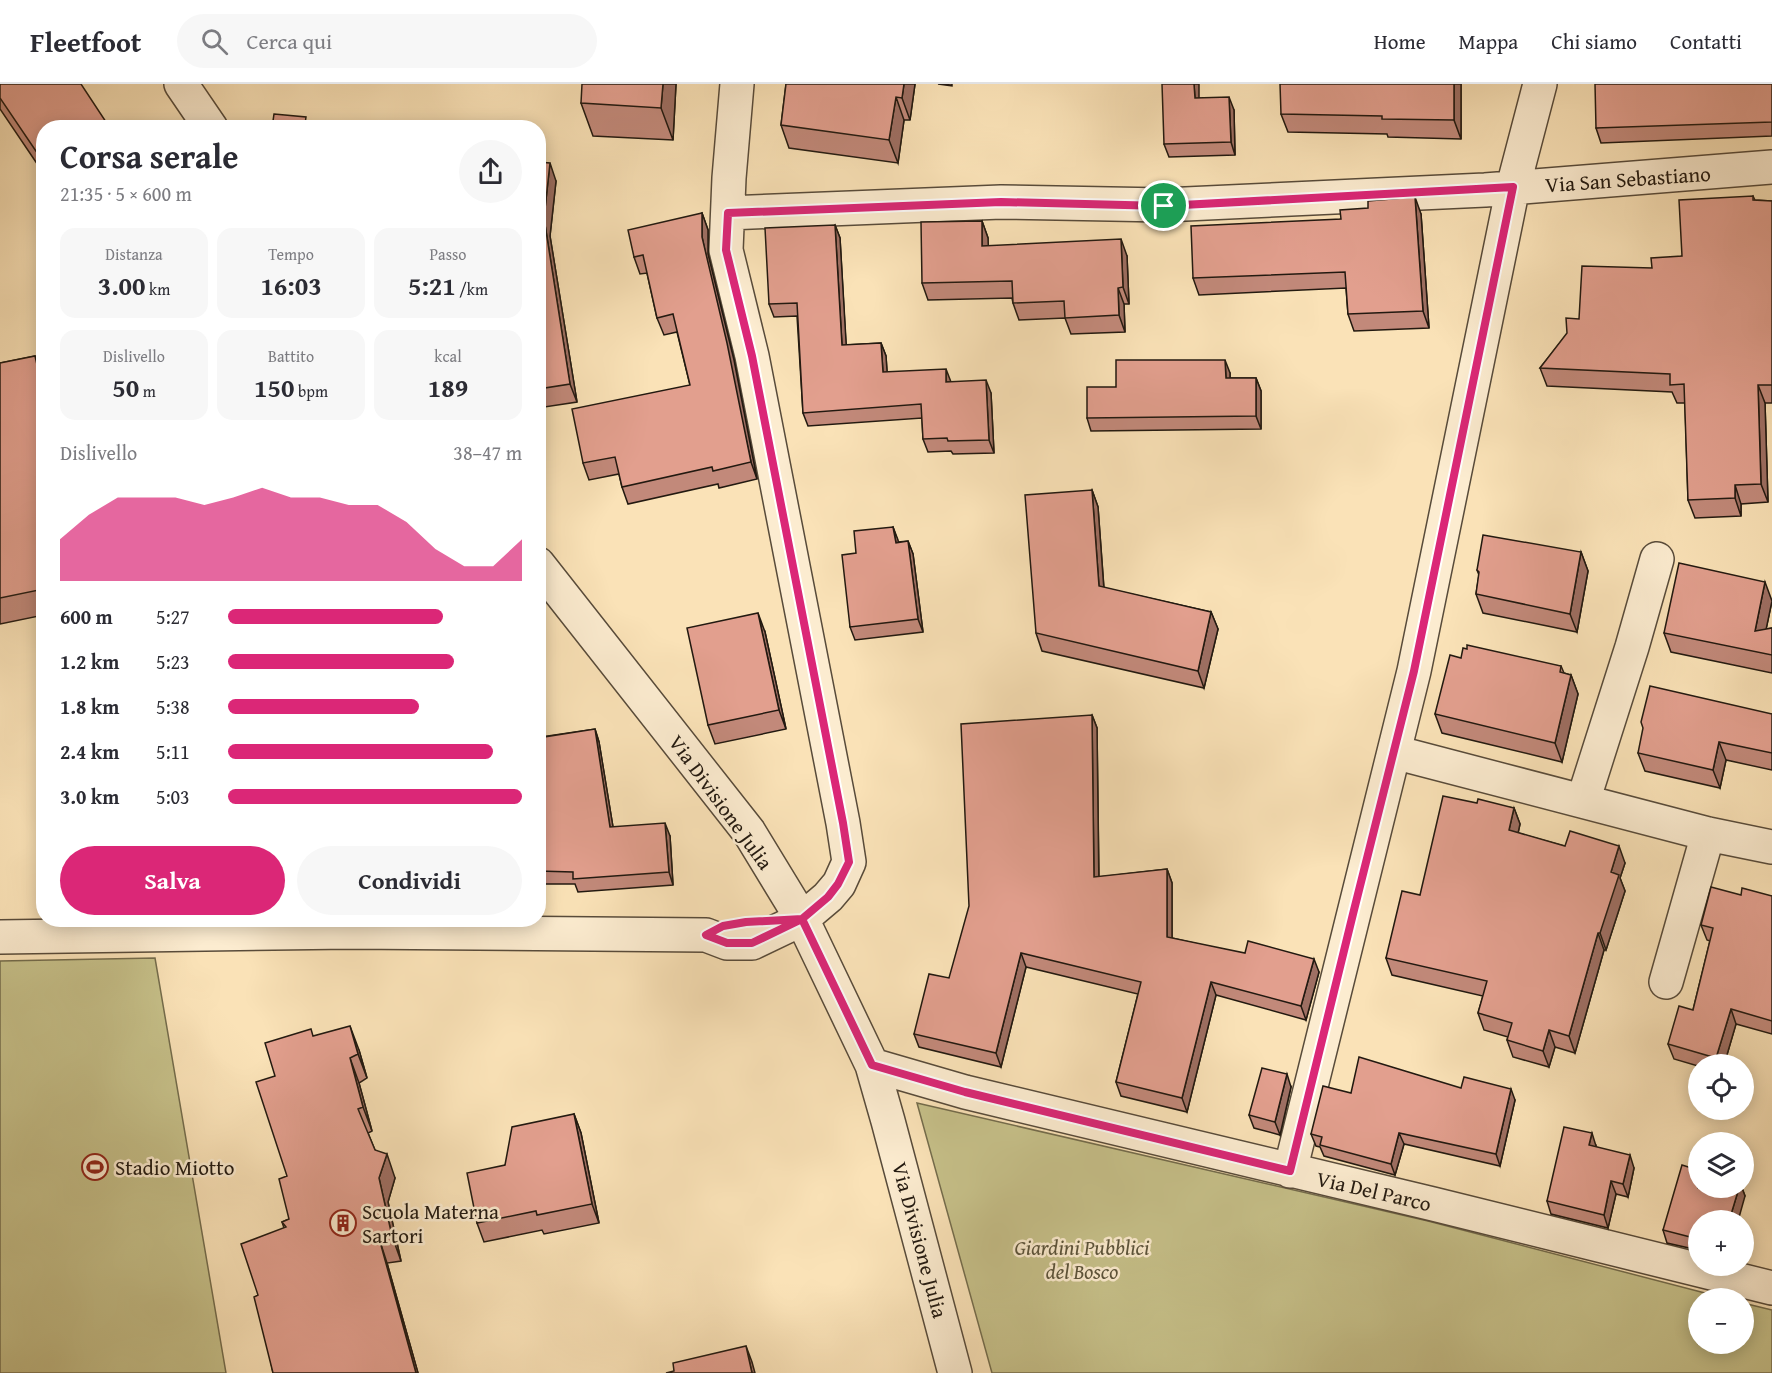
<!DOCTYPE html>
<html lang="it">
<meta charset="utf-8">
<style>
body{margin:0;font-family:"Gentium Book Plus",serif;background:#f7f7f7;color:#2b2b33;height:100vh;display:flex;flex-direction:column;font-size:22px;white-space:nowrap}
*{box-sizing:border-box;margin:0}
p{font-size:20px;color:#7c7c81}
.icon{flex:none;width:33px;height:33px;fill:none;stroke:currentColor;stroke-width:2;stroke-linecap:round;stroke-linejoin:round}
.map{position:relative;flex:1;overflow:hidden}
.sheet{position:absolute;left:36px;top:36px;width:510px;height:807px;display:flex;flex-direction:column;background:#fff;border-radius:24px;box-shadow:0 3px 15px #0003}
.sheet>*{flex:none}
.tools{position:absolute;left:1688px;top:970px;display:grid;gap:12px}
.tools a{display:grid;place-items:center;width:66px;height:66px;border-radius:50%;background:#fff;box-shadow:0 3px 15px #0003;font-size:30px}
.pin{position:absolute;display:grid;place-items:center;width:51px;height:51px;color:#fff;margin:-26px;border:3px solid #fff;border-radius:50%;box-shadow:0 2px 6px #0007}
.round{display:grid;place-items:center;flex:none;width:63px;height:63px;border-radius:32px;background:#f7f7f7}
.headline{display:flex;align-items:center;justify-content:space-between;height:102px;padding:0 24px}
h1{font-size:33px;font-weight:700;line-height:45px}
.figures{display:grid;grid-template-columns:repeat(3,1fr);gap:9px;height:102px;padding:6px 24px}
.figures div{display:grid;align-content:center;border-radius:15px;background:#f7f7f7;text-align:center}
.figures b{font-size:26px;font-weight:700}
.figures small{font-size:16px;font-weight:400}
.figures p{font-size:16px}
.chart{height:168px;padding:12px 24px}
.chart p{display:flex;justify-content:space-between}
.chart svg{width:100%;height:108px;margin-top:6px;fill:#db2777;opacity:.7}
.cta{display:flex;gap:12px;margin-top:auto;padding:12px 24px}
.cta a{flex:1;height:69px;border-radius:36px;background:#db2777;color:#fff;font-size:24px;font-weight:700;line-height:69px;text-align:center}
.cta a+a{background:#f7f7f7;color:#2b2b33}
ul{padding:0 24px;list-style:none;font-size:20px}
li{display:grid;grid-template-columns:96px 72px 1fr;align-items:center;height:45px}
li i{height:15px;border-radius:8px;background:#db2777}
header{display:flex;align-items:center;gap:36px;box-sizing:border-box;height:84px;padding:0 30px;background:#fff;border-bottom:2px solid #e1e1e2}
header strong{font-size:28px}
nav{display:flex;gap:33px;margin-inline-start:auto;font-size:21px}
.search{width:420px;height:54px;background:#f7f7f7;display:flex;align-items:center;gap:15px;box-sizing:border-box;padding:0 21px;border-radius:33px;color:#7c7c81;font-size:22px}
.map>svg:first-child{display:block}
.green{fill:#c6c089;stroke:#746c4c;stroke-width:1.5}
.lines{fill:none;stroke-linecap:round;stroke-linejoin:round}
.street-casing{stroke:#584b3a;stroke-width:36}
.street{stroke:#fcecd0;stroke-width:33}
.wall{fill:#c2897a;stroke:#221910;stroke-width:1.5}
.shaded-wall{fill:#9e6f63;stroke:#221910;stroke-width:1.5}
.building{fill:#e29f8e;stroke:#221910;stroke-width:1.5}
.route-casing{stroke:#fff;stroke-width:12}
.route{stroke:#db2777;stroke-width:8}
.labels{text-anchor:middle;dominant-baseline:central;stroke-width:5;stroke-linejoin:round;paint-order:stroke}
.street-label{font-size:21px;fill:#221910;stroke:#fcecd0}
.poi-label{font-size:21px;fill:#221910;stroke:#fcecd0;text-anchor:start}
.park-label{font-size:21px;font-style:italic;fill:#5b533a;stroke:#fcecd0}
</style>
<header>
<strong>Fleetfoot</strong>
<div class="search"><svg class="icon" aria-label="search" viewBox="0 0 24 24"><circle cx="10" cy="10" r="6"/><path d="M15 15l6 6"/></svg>Cerca qui</div>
<nav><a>Home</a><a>Mappa</a><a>Chi siamo</a><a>Contatti</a></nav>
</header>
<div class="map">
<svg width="1772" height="1289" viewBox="0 0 1772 1289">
<rect width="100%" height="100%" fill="#fae2b7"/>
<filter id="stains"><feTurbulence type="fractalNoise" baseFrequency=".00333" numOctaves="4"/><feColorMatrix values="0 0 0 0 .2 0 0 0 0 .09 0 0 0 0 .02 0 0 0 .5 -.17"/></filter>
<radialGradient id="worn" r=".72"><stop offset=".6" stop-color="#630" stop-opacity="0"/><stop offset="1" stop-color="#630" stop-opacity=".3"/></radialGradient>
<path class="green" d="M 155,874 L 226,1289 L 0,1289 L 0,877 Z
M 917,1019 L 1428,1137 L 1728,1215 L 1698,1215 L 1698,1260 L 1743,1260 L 1743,1219 L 1772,1226 L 1772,1289 L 992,1289 Z"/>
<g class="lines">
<defs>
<path id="street" d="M 181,0 L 211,44
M 728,129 L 1001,118 L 1164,121 L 1485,106 L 1772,83
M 538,480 L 749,748 L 802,835 L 872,981 L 888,1037 L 955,1289
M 1394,668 L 1708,750 L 1772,763
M 1583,717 L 1632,563 L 1657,475
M 0,853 L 350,848 L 706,851 L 727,859 L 752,859 L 802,835 L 828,813 L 839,800 L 849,778 L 843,739 L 752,272 L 726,166 L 729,94 L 737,0
M 1666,898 L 1708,750
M 872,981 L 965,1008 L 1433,1120 L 1772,1204
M 1290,1087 L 1414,587 L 1513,103 L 1540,0"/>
</defs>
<use href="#street" class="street-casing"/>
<use href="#street" class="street"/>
</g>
<path class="wall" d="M 0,0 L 44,44 L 44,90 L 0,25 Z
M 676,0 L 673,56 L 593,52 L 581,19 Z
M 786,0 L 915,0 L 910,36 L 904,36 L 898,79 L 789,64 L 781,41 Z
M 938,0 L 952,0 L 952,2 Z
M 1461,0 L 1461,55 L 1388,53 L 1387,50 L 1288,48 L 1281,30 Z
M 1772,0 L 1772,52 L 1601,59 L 1596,44 Z
M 1199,14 L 1234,26 L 1235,71 L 1169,73 L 1164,60 Z
M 538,78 L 556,97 L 550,152 L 577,318 L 538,324 Z
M 1753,112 L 1755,116 L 1772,117 L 1772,319 L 1765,319 L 1768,418 L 1741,420 L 1741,432 L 1695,434 L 1688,416 L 1685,319 L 1677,319 L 1672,308 L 1547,302 L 1540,284 L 1579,235 L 1652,184 L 1682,172 Z
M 702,129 L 708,146 L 708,170 L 734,276 L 757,395 L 719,404 L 718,400 L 628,420 L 622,403 L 619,390 L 589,396 L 583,379 L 690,301 L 677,248 L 664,251 L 657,234 L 647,189 L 640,190 L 634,173 Z
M 1421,130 L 1429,244 L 1354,247 L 1348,230 L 1346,204 L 1199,211 L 1193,194 L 1341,135 Z
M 982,137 L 988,154 L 988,162 L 1127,172 L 1129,220 L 1124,220 L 1125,248 L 1071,250 L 1065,234 L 1019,236 L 1013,219 L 1012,214 L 928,216 L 922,199 Z
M 835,141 L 840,154 L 846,261 L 881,259 L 886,272 L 887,288 L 951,298 L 991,309 L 994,369 L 953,370 L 951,367 L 928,368 L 923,355 L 922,334 L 808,342 L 803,329 L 797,232 L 774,233 L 769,220 Z
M 35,272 L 44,294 L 44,531 L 0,540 L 0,279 Z
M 1230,289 L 1230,294 L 1256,294 L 1261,307 L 1261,345 L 1091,347 L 1087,334 L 1116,303 Z
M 1092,406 L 1098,423 L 1104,504 L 1211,528 L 1218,545 L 1204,604 L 1042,567 L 1036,549 Z
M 893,443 L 898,458 L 908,457 L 913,470 L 923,548 L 855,556 L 850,543 L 856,469 Z
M 1581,468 L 1588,487 L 1577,548 L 1483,529 L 1476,510 L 1479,491 L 1477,486 Z
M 1772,517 L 1766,545 L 1772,544 L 1772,589 L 1671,568 L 1664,549 Z
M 765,548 L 786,645 L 715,660 L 708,641 Z
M 1461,574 L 1561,582 L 1564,589 L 1571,591 L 1578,610 L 1562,678 L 1442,649 L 1435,630 Z
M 1772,630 L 1772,686 L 1726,676 L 1720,704 L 1645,687 L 1638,669 Z
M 1092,631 L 1097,644 L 1099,793 L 1167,785 L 1172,799 L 1172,854 L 1319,888 L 1306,936 L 1216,911 L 1187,1028 L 1121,1012 L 1116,998 L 1138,910 L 1026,883 L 1001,983 L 919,963 L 914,950 L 949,894 Z
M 538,643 L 541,653 L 595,645 L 599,658 L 613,743 L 670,752 L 673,801 L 578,808 L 575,800 L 538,800 Z
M 1477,719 L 1514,724 L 1520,740 L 1518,749 L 1625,779 L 1620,794 L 1625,807 L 1606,866 L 1604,866 L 1575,969 L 1555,963 L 1549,983 L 1513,973 L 1507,956 L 1508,953 L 1484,946 L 1478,929 L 1483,912 L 1392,891 L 1386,874 L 1420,811 Z
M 1741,811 L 1772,812 L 1772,950 L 1736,940 L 1724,981 L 1698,981 L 1698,982 L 1674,975 L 1668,960 L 1693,926 L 1710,857 L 1707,856 L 1701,841 Z
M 313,952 L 359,966 L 367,994 L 359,999 L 372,1047 L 368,1049 L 375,1066 L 395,1094 L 388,1118 L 401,1177 L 387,1179 L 418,1289 L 273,1289 L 258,1211 L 284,1144 L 282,1138 L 289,1135 L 287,1092 L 275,992 Z
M 1291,1003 L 1280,1051 L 1254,1044 L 1249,1031 Z
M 1461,1004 L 1515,1016 L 1500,1082 L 1404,1060 L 1395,1091 L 1324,1072 L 1320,1063 L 1316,1062 L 1311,1050 L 1351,1009 Z
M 574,1030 L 581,1049 L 599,1139 L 544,1150 L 542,1146 L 484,1158 L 477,1139 L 505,1081 Z
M 1596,1062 L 1596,1063 L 1634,1084 L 1628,1113 L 1616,1110 L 1608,1144 L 1551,1130 L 1547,1117 Z
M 1698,1104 L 1742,1104 L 1745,1112 L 1698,1137 L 1698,1166 L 1667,1159 L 1663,1146 Z"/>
<path class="shaded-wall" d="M 663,0 L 676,0 L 673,56 L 661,24 Z
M 904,0 L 915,0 L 910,36 L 902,14 Z
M 1194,0 L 1199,0 L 1199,27 L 1195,14 Z
M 1454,0 L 1461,0 L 1461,55 L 1454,36 Z
M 896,13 L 904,36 L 898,79 L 889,56 Z
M 1229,13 L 1234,26 L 1235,71 L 1231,58 Z
M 550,79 L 556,97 L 550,152 L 577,318 L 570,300 L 544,134 Z
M 1415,113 L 1421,130 L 1429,244 L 1423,227 Z
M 702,129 L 708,146 L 708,170 L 734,276 L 757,395 L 751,378 L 702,153 Z
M 982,137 L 988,154 L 989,179 L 982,162 Z
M 835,141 L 840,154 L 847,274 L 842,261 Z
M 1121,155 L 1127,172 L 1129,220 L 1123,203 Z
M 1118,204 L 1124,220 L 1125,248 L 1119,231 Z
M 881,259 L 886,272 L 888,301 L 883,288 Z
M 35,272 L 44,294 L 44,311 Z
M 1225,276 L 1230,289 L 1230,307 L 1226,294 Z
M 946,285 L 951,298 L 946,298 Z
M 1256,294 L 1261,307 L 1261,345 L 1256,332 Z
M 986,296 L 991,309 L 994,369 L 989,356 Z
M 1758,301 L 1765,319 L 1768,418 L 1761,400 Z
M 1735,401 L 1741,420 L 1741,432 L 1735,414 Z
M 1092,406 L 1098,423 L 1105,520 L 1099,502 Z
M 893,443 L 898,456 L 900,471 L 896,459 Z
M 908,457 L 913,470 L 923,548 L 918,535 Z
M 1581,468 L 1588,487 L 1577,548 L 1570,530 Z
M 1765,498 L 1772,517 L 1762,565 L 1755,547 Z
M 1211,528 L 1218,545 L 1204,604 L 1198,587 Z
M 758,529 L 765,548 L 786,645 L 779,626 Z
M 1571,591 L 1578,610 L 1562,678 L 1555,659 Z
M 1092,631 L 1097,644 L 1099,807 L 1094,793 Z
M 595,645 L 599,658 L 615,755 L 610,743 Z
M 1719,658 L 1726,676 L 1720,704 L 1713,686 Z
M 1514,724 L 1520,740 L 1515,763 L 1509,746 Z
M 665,739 L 670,752 L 673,801 L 669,788 Z
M 1619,762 L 1625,779 L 1620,794 L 1625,807 L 1606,866 L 1600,849 L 1611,788 Z
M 1167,785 L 1172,799 L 1172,867 L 1167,853 Z
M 1598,849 L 1604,866 L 1575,969 L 1569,952 Z
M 1021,869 L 1026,883 L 1001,983 L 996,969 Z
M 1314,875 L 1319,888 L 1306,936 L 1301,922 Z
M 1211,898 L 1216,911 L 1187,1028 L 1182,1014 Z
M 1731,925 L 1736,940 L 1724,981 L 1718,981 L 1716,974 Z
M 350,942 L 359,966 L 367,994 L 358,970 Z
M 1549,946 L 1555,963 L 1549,983 L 1543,967 Z
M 350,974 L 359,999 L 372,1047 L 363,1023 Z
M 1287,990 L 1291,1003 L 1280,1051 L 1275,1038 Z
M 1511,1005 L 1515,1016 L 1500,1082 L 1496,1070 Z
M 574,1030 L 581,1049 L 599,1139 L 592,1120 Z
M 1399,1049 L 1404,1060 L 1395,1091 L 1391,1080 Z
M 1592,1049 L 1596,1062 L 1594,1074 L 1589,1061 Z
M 387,1070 L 395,1094 L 388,1118 L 401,1177 L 392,1152 L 379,1094 Z
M 1630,1071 L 1634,1084 L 1628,1113 L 1623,1100 Z
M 1611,1097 L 1616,1110 L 1608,1144 L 1604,1131 Z
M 1739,1104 L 1742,1104 L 1745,1112 L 1738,1137 L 1729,1137 Z
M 379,1154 L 387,1179 L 418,1289 L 416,1289 Z
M 746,1262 L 752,1278 L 755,1289 L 752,1289 Z"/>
<path class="building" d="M 0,0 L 81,0 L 110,44 L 44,44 L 44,79 L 0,14 Z
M 582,0 L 663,0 L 661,24 L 581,19 Z
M 786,0 L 904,0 L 902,14 L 896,13 L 889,56 L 781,41 Z
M 1162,0 L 1194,0 L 1195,14 L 1229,13 L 1231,58 L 1164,60 Z
M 1280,0 L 1454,0 L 1454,36 L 1382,35 L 1382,32 L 1281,30 Z
M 1595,0 L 1772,0 L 1772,38 L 1596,44 Z
M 274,30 L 306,33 L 305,40 L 324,42 L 324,44 L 272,44 Z
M 538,78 L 550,79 L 544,134 L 570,300 L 538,305 Z
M 1753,112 L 1753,116 L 1772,117 L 1772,301 L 1758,301 L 1761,400 L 1735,401 L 1735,414 L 1688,416 L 1684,300 L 1670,301 L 1670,290 L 1540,284 L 1567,249 L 1566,234 L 1579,235 L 1582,182 L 1652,184 L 1651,174 L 1682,172 L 1679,116 Z
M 1415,113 L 1423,227 L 1348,230 L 1345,188 L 1193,194 L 1191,142 L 1341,135 L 1340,126 L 1368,124 L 1368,117 Z
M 702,129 L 702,153 L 727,259 L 751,378 L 713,387 L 712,383 L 622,403 L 615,373 L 583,379 L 572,325 L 690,301 L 673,230 L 657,234 L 643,171 L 634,173 L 628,146 Z
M 982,137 L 982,162 L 1121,155 L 1123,203 L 1118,204 L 1119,231 L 1065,234 L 1064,217 L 1013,219 L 1012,197 L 922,199 L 921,138 Z
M 835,141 L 842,261 L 881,259 L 883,288 L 946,285 L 946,298 L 986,296 L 989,356 L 948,357 L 947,354 L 923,355 L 921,320 L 803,329 L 797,219 L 769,220 L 765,144 Z
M 35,272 L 44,311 L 44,505 L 0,514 L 0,279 Z
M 1116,276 L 1225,276 L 1226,294 L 1256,294 L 1256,332 L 1087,334 L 1087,303 L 1116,303 Z
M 1092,406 L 1099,502 L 1211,528 L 1198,587 L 1036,549 L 1025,411 Z
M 893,443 L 896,459 L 908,457 L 918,535 L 850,543 L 842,471 L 856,469 L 854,447 Z
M 1483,451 L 1581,468 L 1570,530 L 1476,510 L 1479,488 L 1477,486 Z
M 1679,479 L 1765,498 L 1755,547 L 1772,544 L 1772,571 L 1664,549 Z
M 758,529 L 779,626 L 708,641 L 687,544 Z
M 1467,561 L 1561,582 L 1560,588 L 1571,591 L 1555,659 L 1435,630 L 1450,571 L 1461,574 L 1463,564 L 1467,565 Z
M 1650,602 L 1772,630 L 1772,669 L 1719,658 L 1713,686 L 1638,669 L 1643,644 L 1641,638 Z
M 1092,631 L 1094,793 L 1167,785 L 1167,853 L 1245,869 L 1248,857 L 1314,875 L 1301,922 L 1211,898 L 1182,1014 L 1116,998 L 1141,898 L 1021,869 L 996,969 L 914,950 L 929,890 L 949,894 L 969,822 L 961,640 Z
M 595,645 L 610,743 L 665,739 L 669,788 L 573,795 L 573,788 L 538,787 L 538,654 Z
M 1443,712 L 1477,719 L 1478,715 L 1514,724 L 1509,746 L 1565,762 L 1570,747 L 1619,762 L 1611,788 L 1619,791 L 1600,849 L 1598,849 L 1569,952 L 1549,946 L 1543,967 L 1507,956 L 1512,939 L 1478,929 L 1487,897 L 1386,874 L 1402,807 L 1420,811 Z
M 1711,803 L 1741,811 L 1742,804 L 1772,812 L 1772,937 L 1731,925 L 1716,974 L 1668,960 L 1679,922 L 1693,926 L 1713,844 L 1701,841 Z
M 350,942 L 358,970 L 350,974 L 363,1023 L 358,1025 L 375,1066 L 387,1070 L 379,1094 L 392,1152 L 379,1154 L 416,1289 L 273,1289 L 254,1213 L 258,1211 L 241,1160 L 286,1143 L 282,1138 L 289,1135 L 279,1095 L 287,1092 L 256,998 L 275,992 L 265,959 L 311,945 L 313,952 Z
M 1359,973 L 1461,1004 L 1464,993 L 1511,1005 L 1496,1070 L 1399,1049 L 1391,1080 L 1320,1061 L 1322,1053 L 1311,1050 L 1323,1002 L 1351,1009 Z
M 1262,984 L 1287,990 L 1275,1038 L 1249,1031 Z
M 574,1030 L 592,1120 L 537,1131 L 536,1127 L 477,1139 L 467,1089 L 505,1081 L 512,1043 Z
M 1564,1043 L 1592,1049 L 1589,1061 L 1630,1071 L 1623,1100 L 1611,1097 L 1604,1131 L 1547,1117 Z
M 1682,1081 L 1698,1086 L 1698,1104 L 1739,1104 L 1729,1137 L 1698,1137 L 1698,1155 L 1663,1146 Z
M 746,1262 L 752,1289 L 666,1289 L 674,1287 L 673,1279 Z"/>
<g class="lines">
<defs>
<path id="route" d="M 1164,122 L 1001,118 L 728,129 L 726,166 L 752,272 L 843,739 L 849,778 L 838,800 L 828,813 L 802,835 L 746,838 L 723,842 L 706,851 L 727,859 L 752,859 L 802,835 L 872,981 L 965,1008 L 1290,1087 L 1353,830 L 1414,587 L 1513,103 L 1164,122"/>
</defs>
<use href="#route" class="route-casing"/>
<use href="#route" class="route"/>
</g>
<defs>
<symbol id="stadium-ring" viewBox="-11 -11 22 22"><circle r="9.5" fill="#fcecd0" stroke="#8f2418" stroke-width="1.5"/><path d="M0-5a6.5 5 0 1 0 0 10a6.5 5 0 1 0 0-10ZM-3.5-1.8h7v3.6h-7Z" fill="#8f2418"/></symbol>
<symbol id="building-ring" viewBox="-11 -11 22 22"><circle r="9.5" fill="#fcecd0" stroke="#8f2418" stroke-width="1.5"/><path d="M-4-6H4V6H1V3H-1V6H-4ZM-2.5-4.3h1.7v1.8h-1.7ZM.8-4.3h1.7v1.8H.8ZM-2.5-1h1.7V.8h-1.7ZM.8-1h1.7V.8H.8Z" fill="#8f2418"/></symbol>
</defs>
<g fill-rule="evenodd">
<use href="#stadium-ring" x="80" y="1068" width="30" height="30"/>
<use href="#building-ring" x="328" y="1124" width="30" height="30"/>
</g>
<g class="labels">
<g class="street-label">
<text transform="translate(1628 95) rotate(-4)">Via San Sebastiano</text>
<text transform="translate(721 718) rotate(54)">Via Divisione Julia</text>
<text transform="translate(1374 1107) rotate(13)">Via Del Parco</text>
<text transform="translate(920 1156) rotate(75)">Via Divisione Julia</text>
</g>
<g class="poi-label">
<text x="115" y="1083">Stadio Miotto</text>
<text x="362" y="1127">Scuola Materna<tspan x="362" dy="24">Sartori</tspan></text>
</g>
<g class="park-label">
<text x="1082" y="1163">Giardini Pubblici<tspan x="1082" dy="24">del Bosco</tspan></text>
</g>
</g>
<rect width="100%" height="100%" filter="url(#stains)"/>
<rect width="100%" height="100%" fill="url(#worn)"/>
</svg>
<div class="tools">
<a><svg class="icon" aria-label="locate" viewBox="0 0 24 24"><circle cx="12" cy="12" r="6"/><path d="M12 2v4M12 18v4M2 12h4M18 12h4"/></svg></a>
<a><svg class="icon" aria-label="layers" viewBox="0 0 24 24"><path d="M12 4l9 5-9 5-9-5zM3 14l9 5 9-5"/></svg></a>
<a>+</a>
<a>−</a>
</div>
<div class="pin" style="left:1164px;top:122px;background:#1e9e55"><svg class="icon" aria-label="arrive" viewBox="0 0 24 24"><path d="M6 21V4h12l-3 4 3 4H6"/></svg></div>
<section class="sheet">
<div class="headline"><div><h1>Corsa serale</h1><p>21:35 · 5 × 600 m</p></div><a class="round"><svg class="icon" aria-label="share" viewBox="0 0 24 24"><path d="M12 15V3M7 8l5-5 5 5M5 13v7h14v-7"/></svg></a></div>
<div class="figures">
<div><p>Distanza</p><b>3.00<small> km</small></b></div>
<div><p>Tempo</p><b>16:03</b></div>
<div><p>Passo</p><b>5:21<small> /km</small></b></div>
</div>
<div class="figures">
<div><p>Dislivello</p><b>50<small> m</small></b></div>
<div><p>Battito</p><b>150<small> bpm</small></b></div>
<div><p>kcal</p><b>189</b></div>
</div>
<div class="chart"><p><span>Dislivello</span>38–47 m</p>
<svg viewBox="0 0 160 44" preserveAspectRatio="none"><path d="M0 44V27L10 17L20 10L30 10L40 10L50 13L60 10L70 6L80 10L90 10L100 13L110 13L120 20L130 31L140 38L150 38L160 27V44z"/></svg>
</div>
<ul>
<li><b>600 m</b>5:27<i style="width:73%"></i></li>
<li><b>1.2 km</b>5:23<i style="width:77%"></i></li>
<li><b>1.8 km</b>5:38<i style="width:65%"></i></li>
<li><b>2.4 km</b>5:11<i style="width:90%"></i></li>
<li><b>3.0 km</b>5:03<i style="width:100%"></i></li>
</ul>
<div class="cta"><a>Salva</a><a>Condividi</a></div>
</section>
</div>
